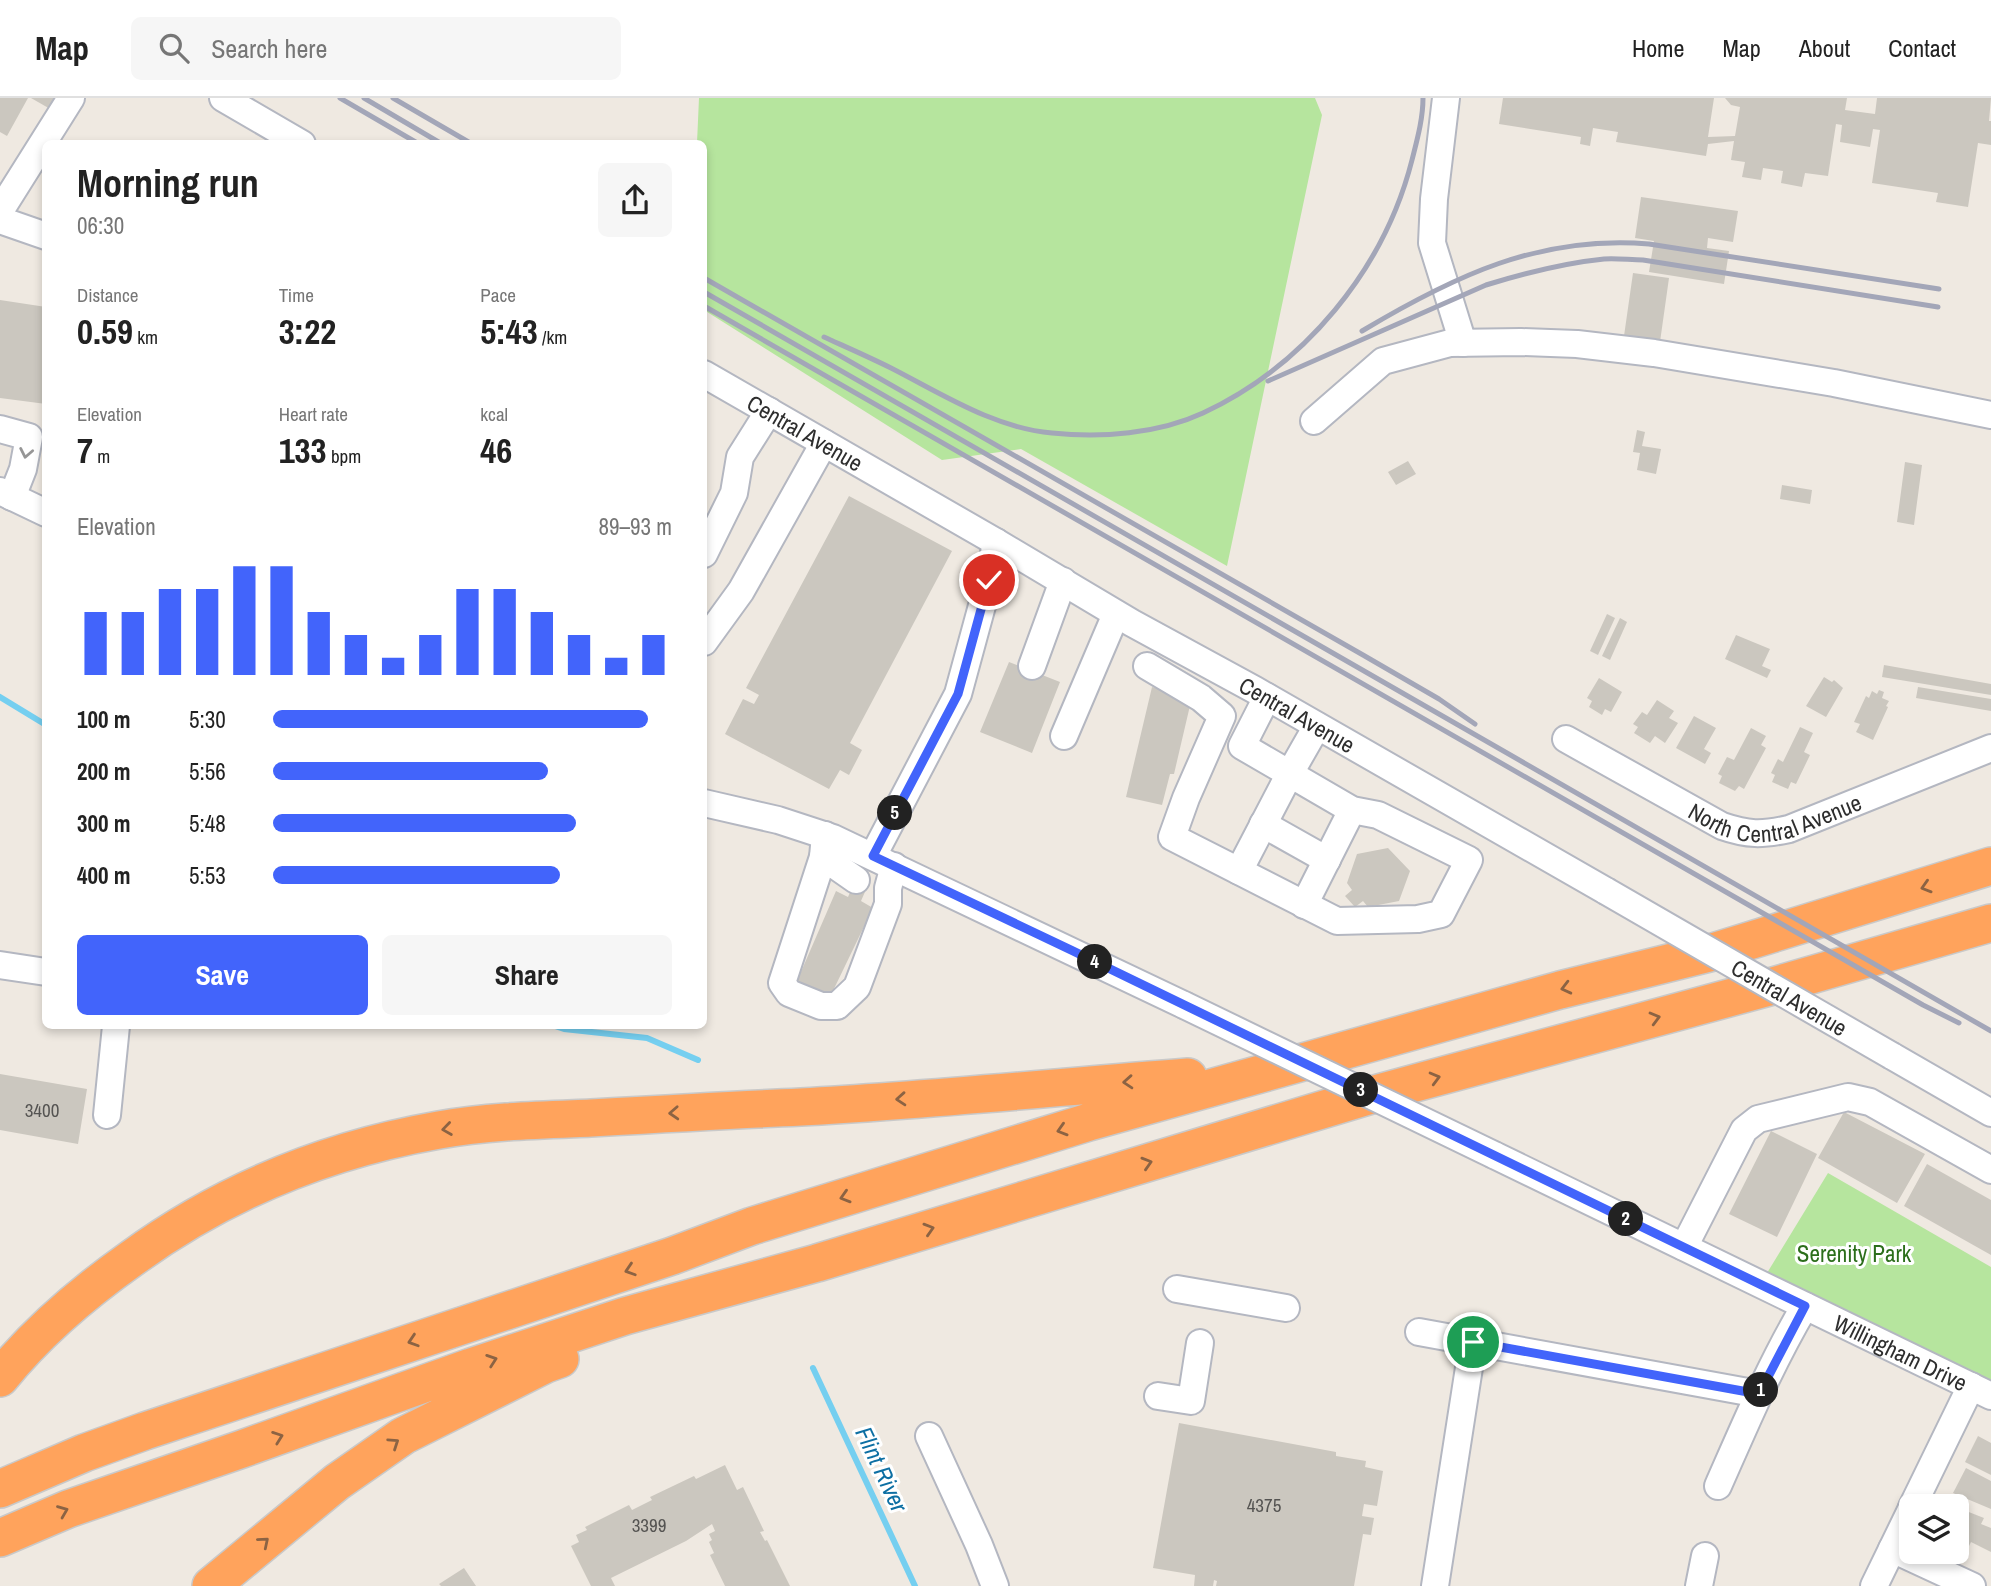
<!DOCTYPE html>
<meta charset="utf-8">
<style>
body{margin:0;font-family:"Archivo Narrow",sans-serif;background:#f6f6f6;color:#222;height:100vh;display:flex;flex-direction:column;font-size:26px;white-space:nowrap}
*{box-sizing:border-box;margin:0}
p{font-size:23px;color:#767676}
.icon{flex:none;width:38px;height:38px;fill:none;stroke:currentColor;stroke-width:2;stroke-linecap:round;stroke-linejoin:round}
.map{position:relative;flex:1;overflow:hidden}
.drawer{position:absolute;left:42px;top:42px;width:665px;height:889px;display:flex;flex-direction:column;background:#fff;border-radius:10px;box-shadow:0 4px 10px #0003}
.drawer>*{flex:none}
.controls{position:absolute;left:1899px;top:1396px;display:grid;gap:14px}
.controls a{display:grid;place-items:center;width:70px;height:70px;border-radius:10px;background:#fff;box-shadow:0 4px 10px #0003;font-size:35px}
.pin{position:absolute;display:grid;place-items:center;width:60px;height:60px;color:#fff;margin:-30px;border:4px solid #fff;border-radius:50%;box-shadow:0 2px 7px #0007}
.km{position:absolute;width:35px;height:35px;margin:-18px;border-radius:50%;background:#222;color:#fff;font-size:19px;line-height:35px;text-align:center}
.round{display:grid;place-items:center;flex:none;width:74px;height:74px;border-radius:10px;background:#f6f6f6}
.summary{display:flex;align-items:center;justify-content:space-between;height:119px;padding:0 35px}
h1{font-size:38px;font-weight:700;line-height:52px}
.stats{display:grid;grid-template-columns:repeat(3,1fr);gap:10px;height:119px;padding:7px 35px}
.stats div{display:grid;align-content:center}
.stats b{font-size:35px;font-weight:700}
.stats small{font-size:19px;font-weight:400}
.stats p{font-size:19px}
.chart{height:196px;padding:14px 35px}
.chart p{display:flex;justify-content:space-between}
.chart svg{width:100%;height:126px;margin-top:7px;stroke:#4264fb;stroke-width:6}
.cta{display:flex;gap:14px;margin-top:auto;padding:14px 35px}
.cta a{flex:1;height:80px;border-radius:10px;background:#4264fb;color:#fff;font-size:28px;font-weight:700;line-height:80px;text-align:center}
.cta a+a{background:#f6f6f6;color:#222}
ul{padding:0 35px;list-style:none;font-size:23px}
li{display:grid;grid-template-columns:112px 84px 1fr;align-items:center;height:52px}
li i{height:18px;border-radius:9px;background:#4264fb}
header{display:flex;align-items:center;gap:42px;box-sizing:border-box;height:98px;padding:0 35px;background:#fff;border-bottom:2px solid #e0e0e0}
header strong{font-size:33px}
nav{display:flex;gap:38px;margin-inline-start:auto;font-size:24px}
.search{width:490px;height:63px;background:#f6f6f6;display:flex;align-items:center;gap:18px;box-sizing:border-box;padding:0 24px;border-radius:10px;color:#767676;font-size:26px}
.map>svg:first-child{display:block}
.green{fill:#b6e59e}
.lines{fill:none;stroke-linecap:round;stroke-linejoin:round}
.stream{stroke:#75cff0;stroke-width:6}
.building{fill:#cbc7bf}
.minor-casing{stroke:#b4b7c1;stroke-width:30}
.highway-casing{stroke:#c9c9c9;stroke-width:40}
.minor{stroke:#fff;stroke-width:26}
.highway{stroke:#ffa35c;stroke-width:37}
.rail{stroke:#a3a6b8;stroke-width:5}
.minor-bridge-casing{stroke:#b4b7c1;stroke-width:30;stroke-linecap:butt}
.minor-bridge{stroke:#fff;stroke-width:26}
.oneway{stroke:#969696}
.oneway2{stroke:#8c6343}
.route-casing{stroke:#fff;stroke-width:14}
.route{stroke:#4264fb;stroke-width:9}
.labels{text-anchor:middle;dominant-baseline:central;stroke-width:6;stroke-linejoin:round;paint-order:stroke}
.number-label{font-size:19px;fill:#555452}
.street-label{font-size:23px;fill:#2e2e2e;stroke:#fff}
.park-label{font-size:23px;fill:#2c6e1b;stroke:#fff}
.water-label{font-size:24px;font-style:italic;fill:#0d6fa3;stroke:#fff}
</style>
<header>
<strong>Map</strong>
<div class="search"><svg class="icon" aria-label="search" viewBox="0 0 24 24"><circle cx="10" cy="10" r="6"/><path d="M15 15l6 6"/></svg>Search here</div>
<nav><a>Home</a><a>Map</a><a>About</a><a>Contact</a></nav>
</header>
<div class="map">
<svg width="1991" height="1488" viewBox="0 0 1991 1488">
<rect width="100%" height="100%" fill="#efe9e1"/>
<path class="green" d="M 699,0 L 1315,0 L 1322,17 L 1227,468 L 1021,351 L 942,362 L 704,212 L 704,46 L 697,45 Z
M 1828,1075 L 1991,1169 L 1991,1286 L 1767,1175 Z"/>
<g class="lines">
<path class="stream" d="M 0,599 L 46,627
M 555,928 L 564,931 L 647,940 L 698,962
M 813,1270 L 915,1488"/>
</g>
<path class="building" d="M 0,0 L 28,0 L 7,38 L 0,34 Z
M 31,0 L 59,0 L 52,12 Z
M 1503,0 L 1714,0 L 1708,39 L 1735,38 L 1740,9 L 1731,7 L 1725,0 L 1847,0 L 1845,12 L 1875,16 L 1877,0 L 1991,0 L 1989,23 L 1991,23 L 1991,47 L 1978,45 L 1968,109 L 1936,104 L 1938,95 L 1872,85 L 1880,32 L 1873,31 L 1870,49 L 1840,44 L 1842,27 L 1836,26 L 1828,78 L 1805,75 L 1802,89 L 1781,85 L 1783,73 L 1763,70 L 1761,82 L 1742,79 L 1745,64 L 1731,62 L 1734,43 L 1708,46 L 1706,58 L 1616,44 L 1618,34 L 1593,30 L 1590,48 L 1580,46 L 1581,39 L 1499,26 Z
M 1641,99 L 1738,113 L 1733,144 L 1708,140 L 1707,150 L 1729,153 L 1724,186 L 1649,174 L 1654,143 L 1635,140 Z
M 1633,175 L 1669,180 L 1659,251 L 1623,245 Z
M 0,202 L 46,209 L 46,306 L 0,300 Z
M 1637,332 L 1645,334 L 1642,348 L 1661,351 L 1656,376 L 1637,372 L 1640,355 L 1633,354 Z
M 1408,363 L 1416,376 L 1396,387 L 1388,374 Z
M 1905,364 L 1922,367 L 1914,427 L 1897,424 Z
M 1782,387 L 1812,392 L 1810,406 L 1780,401 Z
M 849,398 L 952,453 L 850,645 L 862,652 L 849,677 L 840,672 L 829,691 L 725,636 L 743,601 L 754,606 L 759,597 L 746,590 Z
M 1607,516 L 1615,520 L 1598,557 L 1590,553 Z
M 1620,520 L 1627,524 L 1610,562 L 1602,558 Z
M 1736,537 L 1770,551 L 1762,568 L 1771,572 L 1767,580 L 1725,561 Z
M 1009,564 L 1060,584 L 1032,655 L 980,634 Z
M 1884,567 L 1991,586 L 1991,597 L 1882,579 Z
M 1824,579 L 1832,584 L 1834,582 L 1843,590 L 1826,619 L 1806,608 Z
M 1599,580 L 1622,594 L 1611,614 L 1605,611 L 1602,617 L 1589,609 L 1592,603 L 1587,600 Z
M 1152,589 L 1192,599 L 1174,676 L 1170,676 L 1162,707 L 1126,699 Z
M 1918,589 L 1991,601 L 1991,613 L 1916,600 Z
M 1879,592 L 1884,594 L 1882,600 L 1889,603 L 1886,608 L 1888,609 L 1873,642 L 1856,634 L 1860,626 L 1854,624 L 1866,598 L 1869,600 L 1872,593 L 1877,596 Z
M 1657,602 L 1674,613 L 1669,620 L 1678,625 L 1665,645 L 1655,638 L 1650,645 L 1634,635 L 1638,629 L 1633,626 L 1642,614 L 1647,617 Z
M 1694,618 L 1716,630 L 1704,651 L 1711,655 L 1705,666 L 1676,650 Z
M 1800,629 L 1813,635 L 1804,654 L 1810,657 L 1796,686 L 1791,684 L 1788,691 L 1772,684 L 1775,677 L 1771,675 L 1778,661 L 1783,664 Z
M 1751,630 L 1766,638 L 1761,647 L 1766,650 L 1744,691 L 1739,688 L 1735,693 L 1719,685 L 1722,678 L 1718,676 L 1727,659 L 1734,662 Z
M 1388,750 L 1410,773 L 1399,803 L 1368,809 L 1363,803 L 1355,809 L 1345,798 L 1352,792 L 1347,785 L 1357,756 Z
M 859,774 L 871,780 L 861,803 L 873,810 L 830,899 L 797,883 L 836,793 L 848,799 Z
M 0,976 L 87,991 L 78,1046 L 0,1032 Z
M 1844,1014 L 1925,1056 L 1897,1105 L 1818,1060 Z
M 1771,1033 L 1817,1056 L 1777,1139 L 1729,1116 Z
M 1927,1066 L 1991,1102 L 1991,1157 L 1904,1108 Z
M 1179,1325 L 1336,1354 L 1336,1358 L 1366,1363 L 1365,1369 L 1383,1373 L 1377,1408 L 1364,1406 L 1362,1418 L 1374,1420 L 1371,1437 L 1363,1436 L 1354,1488 L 1216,1488 L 1217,1483 L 1214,1482 L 1213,1488 L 1194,1488 L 1195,1477 L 1153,1470 Z
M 1978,1338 L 1991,1345 L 1991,1377 L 1965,1364 Z
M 725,1367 L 737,1392 L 743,1389 L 764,1433 L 760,1434 L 765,1443 L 767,1442 L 790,1488 L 725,1488 L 710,1457 L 714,1455 L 709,1444 L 712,1442 L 709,1436 L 715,1433 L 712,1426 L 686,1443 L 611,1480 L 615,1488 L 591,1488 L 571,1448 L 579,1444 L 576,1437 L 587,1432 L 585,1429 L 629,1407 L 632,1412 L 652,1402 L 650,1399 L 694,1378 L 696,1381 Z
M 1966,1370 L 1991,1383 L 1991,1411 L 1953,1395 Z
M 1956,1409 L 1984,1420 L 1981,1426 L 1991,1430 L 1991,1454 L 1971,1444 L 1967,1452 L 1956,1447 Z
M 464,1470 L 476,1488 L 441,1488 L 439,1486 Z"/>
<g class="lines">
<defs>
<g id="minor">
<path d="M 223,0 L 302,46"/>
<path d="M 1446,0 L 1434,101 L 1432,145 L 1463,245"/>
<path d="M 0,113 L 71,0"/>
<path d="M 0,122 L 46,138"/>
<path id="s1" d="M 704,276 L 996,444 L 1132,525 L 1255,592 L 1606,793"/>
<path d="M 1314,323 L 1383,263 L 1450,245 L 1521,244 L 1577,246 L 1654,255 L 1834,285 L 1991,317"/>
<path d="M 0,331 L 29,339 L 23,371 L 12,399"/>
<path d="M 0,393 L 46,415"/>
<path d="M 704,456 L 734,395 L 740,359 L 769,313"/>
<path d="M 704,544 L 741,493 L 824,345"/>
<path d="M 1032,568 L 1063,483"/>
<path d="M 1147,568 L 1201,600 L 1222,618 L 1186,700 L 1172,739 L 1337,823 L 1418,821 L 1441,816 L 1469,762 L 1378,717 L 1352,712 L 1242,648 L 1267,599"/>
<path d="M 1064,638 L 1116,516"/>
<path id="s2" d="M 1566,641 L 1722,728 C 1748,737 1762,737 1789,731 L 1991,650"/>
<path d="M 704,705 L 778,722 L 833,740 L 1184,907"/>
<path d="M 1263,726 L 1327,762"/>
<path d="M 825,737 L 823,759 L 782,885 L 789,895 L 821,908 L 837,908 L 857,889 L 888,806 L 888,790 L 894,768"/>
<path d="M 873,758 L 958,596 L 989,482 L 996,444"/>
<path d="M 823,759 L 856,782"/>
<path d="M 1239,773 L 1289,677 L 1317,628"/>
<path d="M 1304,807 L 1352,712"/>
<path d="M 0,867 L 46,874"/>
<path d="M 1892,958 L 1991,1015"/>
<path d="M 107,1017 L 116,928"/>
<path id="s3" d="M 1494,1057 L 1991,1298"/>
<path d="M 1684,1149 L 1744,1032 L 1758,1021 L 1848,999 L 1870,1004 L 1991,1072"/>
<path d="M 1177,1191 L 1286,1210"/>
<path d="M 1419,1234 L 1759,1296"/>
<path d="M 1158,1298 L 1191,1303 L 1200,1245"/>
<path d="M 929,1338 L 979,1447 L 995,1488"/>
<path d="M 1718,1388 C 1745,1327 1771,1265 1805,1208"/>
<path d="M 1912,1409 L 1971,1288"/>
<path d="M 1892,1451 L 1972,1488"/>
<path d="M 1435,1488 L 1473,1244"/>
<path d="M 1699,1488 L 1705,1458"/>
<path d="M 1874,1488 L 1911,1412"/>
</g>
<path id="highway" d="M 0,1280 C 37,1234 83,1195 131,1161 C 224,1093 325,1052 439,1032 C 489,1023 541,1022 591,1020 C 661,1016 731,1012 801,1009 C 930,1002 1059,989 1188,979
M 0,1391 L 84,1355 L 145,1333 L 672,1158 L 752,1128 L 1089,1024 L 1560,892 L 1713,854 L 1991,768
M 0,1440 L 68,1411 L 242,1351 L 471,1269 L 625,1218 L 817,1165 L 1371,997 L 1773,888 L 1991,825
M 211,1488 L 337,1384 L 403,1338 L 546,1266 L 560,1261"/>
</defs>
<use href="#minor" class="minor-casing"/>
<use href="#highway" class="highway-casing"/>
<use href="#minor" class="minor"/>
<use href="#highway" class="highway"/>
<path class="rail" d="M 340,0 L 419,46
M 364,0 L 442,46
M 393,0 L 472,46
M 704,180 L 1363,557 L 1439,601 L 1475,626
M 704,194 L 1991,933
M 704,208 L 1923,907 L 1959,925
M 1362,233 C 1454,178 1539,137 1649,146 L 1939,191
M 824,239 C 846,249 869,259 891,270 C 942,296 994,330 1052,335 C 1101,340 1158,336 1203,315 C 1304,268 1384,172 1412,62 C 1417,42 1423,21 1423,0
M 1268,283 L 1486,187 C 1525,175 1564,165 1604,161 C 1617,160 1630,162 1643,162 L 1938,209"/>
<defs>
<g id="minor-bridge">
<path id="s4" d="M 1606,793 L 1892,958"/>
<path d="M 1184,907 L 1494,1057"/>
</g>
</defs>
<use href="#minor-bridge" class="minor-bridge-casing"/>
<use href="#minor-bridge" class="minor-bridge"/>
</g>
<defs><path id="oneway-chevron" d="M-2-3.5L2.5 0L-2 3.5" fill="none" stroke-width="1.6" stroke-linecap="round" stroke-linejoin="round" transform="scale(1.75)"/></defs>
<use class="oneway" href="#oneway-chevron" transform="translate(26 355) rotate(101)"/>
<g class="oneway2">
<use href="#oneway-chevron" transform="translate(1926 789) rotate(163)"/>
<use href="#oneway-chevron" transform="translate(1566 890) rotate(166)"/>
<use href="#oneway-chevron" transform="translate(1655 920) rotate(-15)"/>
<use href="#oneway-chevron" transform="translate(1435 980) rotate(-15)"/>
<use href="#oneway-chevron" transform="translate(1128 984) rotate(176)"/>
<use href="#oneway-chevron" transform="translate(901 1001) rotate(176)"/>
<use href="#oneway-chevron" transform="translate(674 1015) rotate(177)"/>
<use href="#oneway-chevron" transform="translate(447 1031) rotate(172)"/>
<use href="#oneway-chevron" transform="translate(1062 1032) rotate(163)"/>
<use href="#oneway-chevron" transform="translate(1147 1065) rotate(-17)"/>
<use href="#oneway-chevron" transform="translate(845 1099) rotate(163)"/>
<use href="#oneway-chevron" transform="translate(929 1131) rotate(-17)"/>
<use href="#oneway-chevron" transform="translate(630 1172) rotate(162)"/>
<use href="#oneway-chevron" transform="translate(413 1243) rotate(162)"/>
<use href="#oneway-chevron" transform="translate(492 1262) rotate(-19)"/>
<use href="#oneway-chevron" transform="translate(278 1339) rotate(-20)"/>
<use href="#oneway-chevron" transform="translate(394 1345) rotate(-34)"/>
<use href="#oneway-chevron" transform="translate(63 1413) rotate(-22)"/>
<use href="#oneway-chevron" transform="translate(264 1444) rotate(-40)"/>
</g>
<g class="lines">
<defs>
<path id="route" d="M 989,482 L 958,596 L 873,758 L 1071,852 L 1805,1208 L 1759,1296 L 1473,1244"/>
</defs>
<use href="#route" class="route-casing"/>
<use href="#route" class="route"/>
</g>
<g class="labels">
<g class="number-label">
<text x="42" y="1012">3400</text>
<text x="1264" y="1407">4375</text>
<text x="649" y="1427">3399</text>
</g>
<g class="street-label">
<text stroke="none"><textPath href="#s1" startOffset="117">Central Avenue</textPath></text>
<text stroke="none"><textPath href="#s1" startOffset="684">Central Avenue</textPath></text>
<text stroke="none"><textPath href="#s2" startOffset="233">North Central Avenue</textPath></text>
<text stroke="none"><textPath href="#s4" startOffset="212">Central Avenue</textPath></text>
<text stroke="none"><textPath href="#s3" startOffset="452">Willingham Drive</textPath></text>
</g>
<g class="park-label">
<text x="1854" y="1155">Serenity Park</text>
</g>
<g class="water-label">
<text transform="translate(882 1371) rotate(65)">Flint River</text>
</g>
</g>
</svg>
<div class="controls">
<a><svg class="icon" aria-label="layers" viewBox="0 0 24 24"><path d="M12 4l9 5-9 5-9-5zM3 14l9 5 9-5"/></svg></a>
</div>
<div class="pin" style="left:1473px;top:1244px;background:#1e9e55"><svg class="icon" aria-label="arrive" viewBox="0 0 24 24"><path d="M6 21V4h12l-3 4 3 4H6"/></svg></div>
<div class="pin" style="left:989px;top:482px;background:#d93025"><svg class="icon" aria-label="check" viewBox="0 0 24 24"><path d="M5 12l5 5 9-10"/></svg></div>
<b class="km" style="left:1761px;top:1292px">1</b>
<b class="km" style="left:1626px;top:1121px">2</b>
<b class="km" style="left:1361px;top:992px">3</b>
<b class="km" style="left:1095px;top:864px">4</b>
<b class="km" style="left:895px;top:715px">5</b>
<section class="drawer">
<div class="summary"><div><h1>Morning run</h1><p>06:30</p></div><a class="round"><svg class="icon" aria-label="share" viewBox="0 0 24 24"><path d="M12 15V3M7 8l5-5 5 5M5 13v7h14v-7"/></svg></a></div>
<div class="stats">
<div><p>Distance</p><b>0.59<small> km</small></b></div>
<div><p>Time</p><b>3:22</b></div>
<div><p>Pace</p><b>5:43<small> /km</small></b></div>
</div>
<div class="stats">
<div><p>Elevation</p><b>7<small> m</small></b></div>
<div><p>Heart rate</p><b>133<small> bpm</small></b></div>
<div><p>kcal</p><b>46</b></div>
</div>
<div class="chart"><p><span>Elevation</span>89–93 m</p>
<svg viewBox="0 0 160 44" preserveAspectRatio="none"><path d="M5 44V22M15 44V22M25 44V14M35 44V14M45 44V6M55 44V6M65 44V22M75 44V30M85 44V38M95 44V30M105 44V14M115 44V14M125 44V22M135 44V30M145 44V38M155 44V30"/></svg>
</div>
<ul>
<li><b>100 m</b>5:30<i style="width:94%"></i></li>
<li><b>200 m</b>5:56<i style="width:69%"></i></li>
<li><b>300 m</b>5:48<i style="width:76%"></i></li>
<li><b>400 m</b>5:53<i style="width:72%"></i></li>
</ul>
<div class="cta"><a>Save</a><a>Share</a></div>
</section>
</div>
